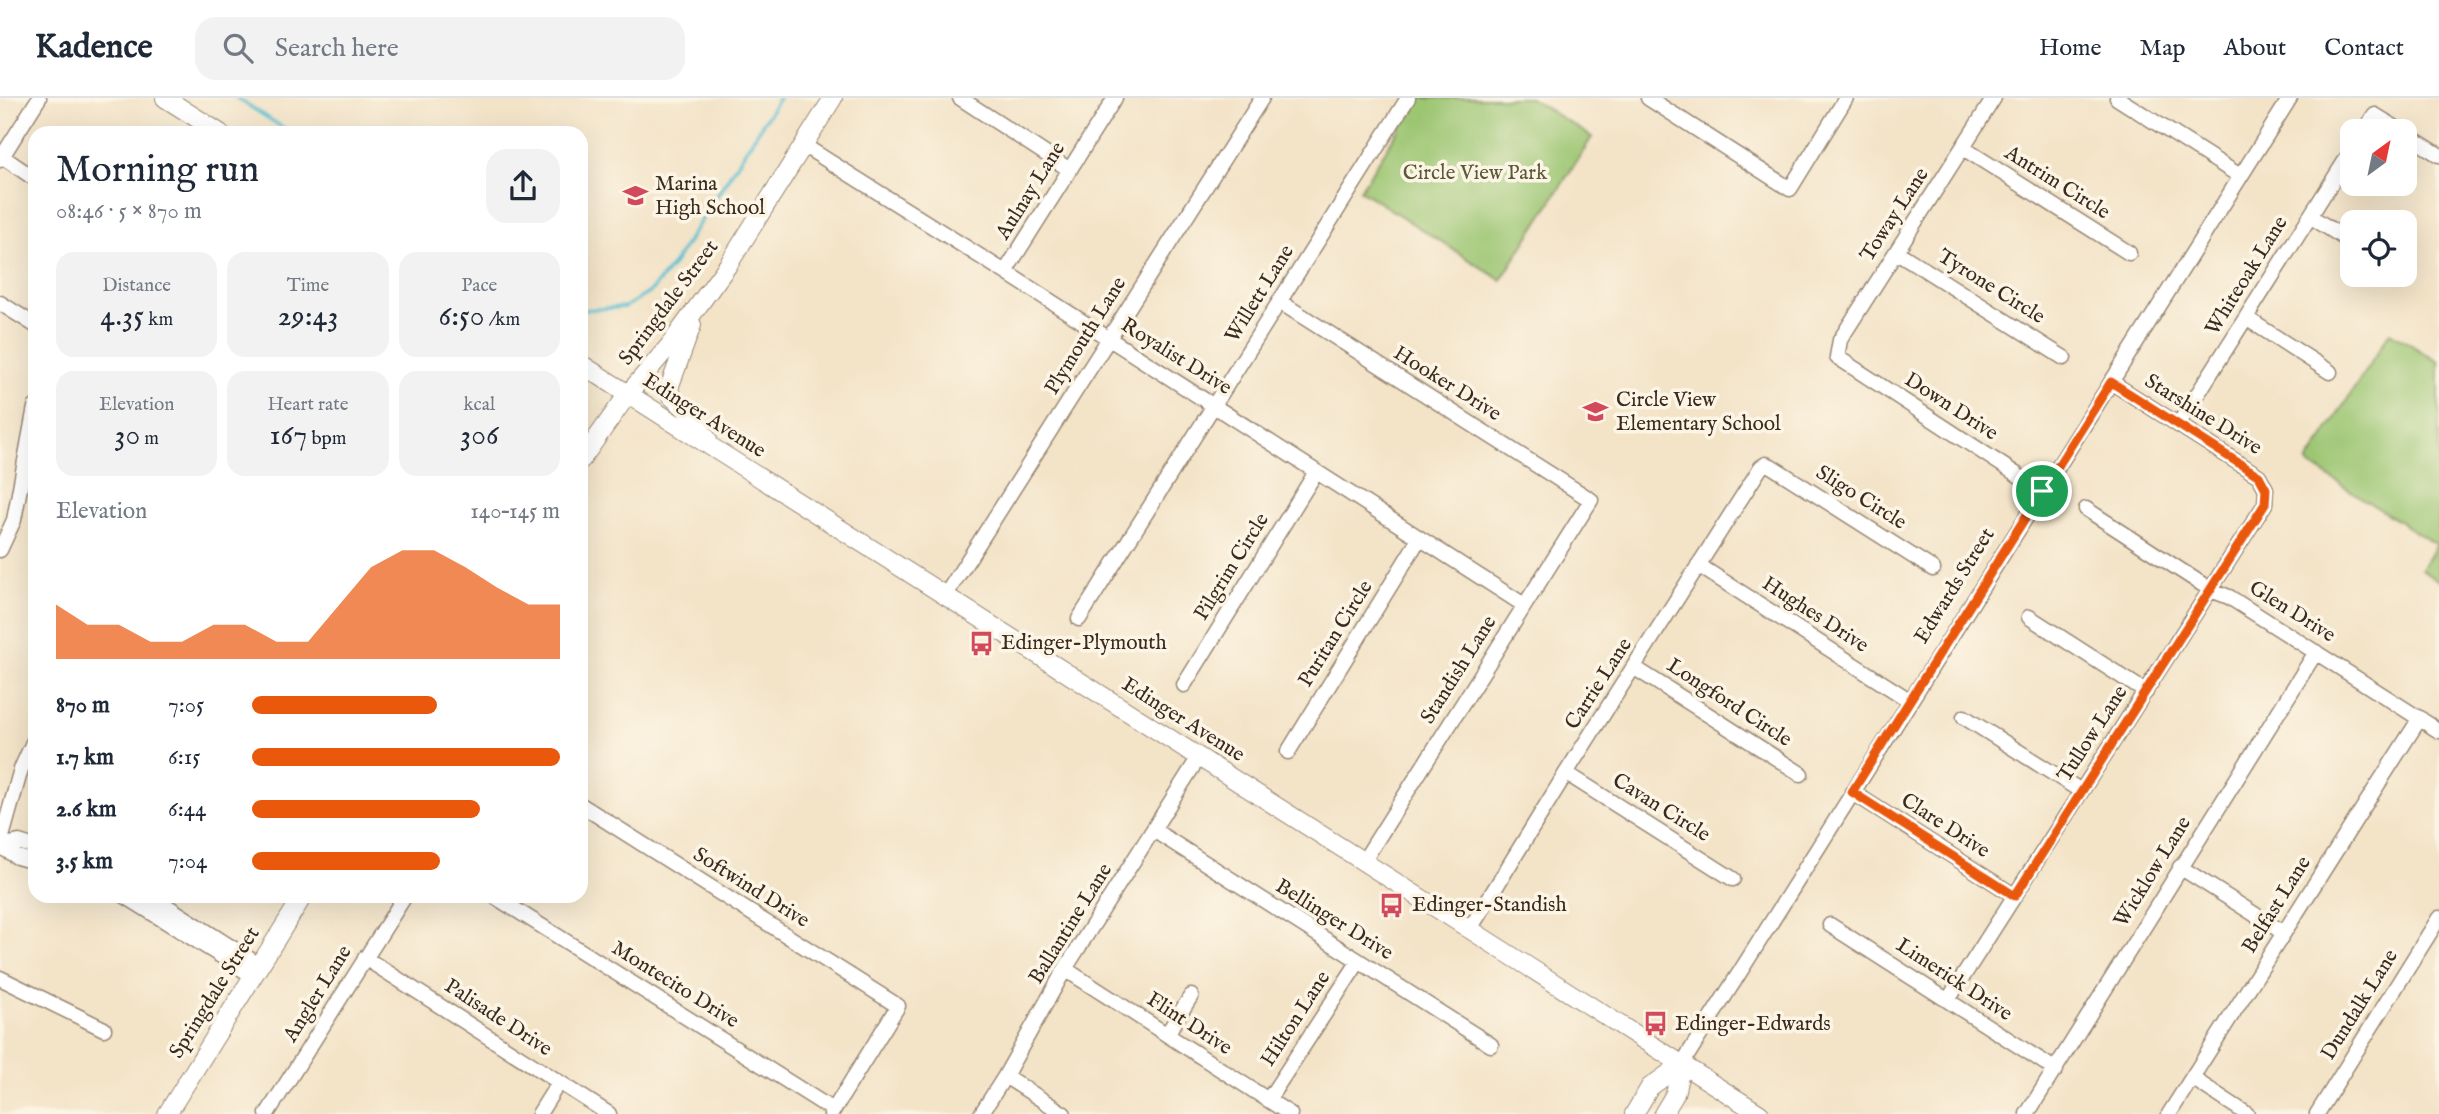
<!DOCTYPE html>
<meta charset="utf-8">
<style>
body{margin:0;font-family:"IM FELL English",serif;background:#f2f2f3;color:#1f2937;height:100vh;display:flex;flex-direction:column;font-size:26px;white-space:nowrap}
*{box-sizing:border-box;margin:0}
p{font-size:23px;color:#747a83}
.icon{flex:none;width:38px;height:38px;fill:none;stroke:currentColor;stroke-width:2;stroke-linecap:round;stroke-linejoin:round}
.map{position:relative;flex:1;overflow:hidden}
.sheet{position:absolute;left:28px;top:28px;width:560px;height:777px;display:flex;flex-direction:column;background:#fff;border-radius:21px;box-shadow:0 7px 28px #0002}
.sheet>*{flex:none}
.needle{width:46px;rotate:33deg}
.controls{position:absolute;left:2340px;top:21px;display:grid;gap:14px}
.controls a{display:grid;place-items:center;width:77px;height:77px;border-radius:14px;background:#fff;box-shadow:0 7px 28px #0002;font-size:35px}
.pin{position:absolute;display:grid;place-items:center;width:60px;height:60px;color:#fff;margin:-30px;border:4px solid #fff;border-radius:50%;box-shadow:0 2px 7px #0007}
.round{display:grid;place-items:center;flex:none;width:74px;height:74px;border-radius:21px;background:#f2f2f3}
.summary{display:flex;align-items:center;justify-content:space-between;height:119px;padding:0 28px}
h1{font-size:38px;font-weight:600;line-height:52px}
.figures{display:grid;grid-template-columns:repeat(3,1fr);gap:10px;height:119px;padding:7px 28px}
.figures div{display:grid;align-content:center;border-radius:18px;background:#f2f2f3;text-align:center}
.figures b{font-size:30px;font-weight:600}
.figures small{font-size:19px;font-weight:400}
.figures p{font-size:19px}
.chart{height:196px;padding:14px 28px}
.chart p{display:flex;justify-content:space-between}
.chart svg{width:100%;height:126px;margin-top:7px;fill:#ea580c;opacity:.7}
ul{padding:0 28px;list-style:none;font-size:23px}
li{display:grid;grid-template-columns:112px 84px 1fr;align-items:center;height:52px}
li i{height:18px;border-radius:9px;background:#ea580c}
header{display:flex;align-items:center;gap:42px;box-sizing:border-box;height:98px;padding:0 35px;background:#fff;border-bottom:2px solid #e0e1e3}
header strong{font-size:33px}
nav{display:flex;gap:38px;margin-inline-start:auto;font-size:24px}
.search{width:490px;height:63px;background:#f2f2f3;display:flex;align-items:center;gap:18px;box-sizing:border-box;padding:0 24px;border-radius:21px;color:#747a83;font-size:26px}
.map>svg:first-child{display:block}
.green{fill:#9dc673;stroke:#6c7848;stroke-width:2}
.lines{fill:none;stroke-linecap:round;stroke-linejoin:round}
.stream{stroke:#56bfd3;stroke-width:3.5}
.minor-casing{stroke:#978672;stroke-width:17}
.major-casing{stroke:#978672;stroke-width:20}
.minor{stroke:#fff;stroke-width:14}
.major{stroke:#fff;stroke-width:18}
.route-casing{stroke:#fff;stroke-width:14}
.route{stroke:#ea580c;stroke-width:9}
.labels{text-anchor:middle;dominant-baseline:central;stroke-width:7;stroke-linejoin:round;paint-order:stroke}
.park-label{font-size:21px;fill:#585938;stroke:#fcf5e5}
.street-label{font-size:21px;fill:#3b2a1e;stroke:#fcf5e5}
.poi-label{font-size:21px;fill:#3b2a1e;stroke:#fcf5e5;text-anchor:start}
</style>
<header>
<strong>Kadence</strong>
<div class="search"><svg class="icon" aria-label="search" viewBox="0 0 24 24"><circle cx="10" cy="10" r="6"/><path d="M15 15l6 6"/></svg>Search here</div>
<nav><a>Home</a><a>Map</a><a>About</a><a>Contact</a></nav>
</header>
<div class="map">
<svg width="2439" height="1016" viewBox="0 0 2439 1016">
<rect width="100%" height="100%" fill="#fcf5e5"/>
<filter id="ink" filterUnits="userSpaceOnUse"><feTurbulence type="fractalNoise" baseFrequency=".0143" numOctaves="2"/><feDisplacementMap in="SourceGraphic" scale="14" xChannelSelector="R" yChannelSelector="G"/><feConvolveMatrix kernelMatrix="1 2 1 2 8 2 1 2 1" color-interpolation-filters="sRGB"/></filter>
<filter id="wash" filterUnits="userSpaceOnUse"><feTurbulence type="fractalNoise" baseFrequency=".00686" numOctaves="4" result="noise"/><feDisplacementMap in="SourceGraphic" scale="28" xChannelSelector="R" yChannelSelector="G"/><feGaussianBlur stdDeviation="1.57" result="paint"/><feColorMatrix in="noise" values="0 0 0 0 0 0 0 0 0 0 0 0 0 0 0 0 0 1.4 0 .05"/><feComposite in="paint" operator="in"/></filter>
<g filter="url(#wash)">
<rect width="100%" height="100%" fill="#f3e3c7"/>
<path class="green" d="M 1419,0 L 1530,0 L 1592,39 L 1501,182 L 1360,92 Z
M 2390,234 L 2439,264 L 2439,483 L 2421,471 L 2436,447 L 2307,365 Z"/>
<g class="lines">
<path class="stream" d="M 237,0 L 291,35
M 581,212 L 625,209 L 650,194 L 672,168 L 779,0"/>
</g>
</g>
<g filter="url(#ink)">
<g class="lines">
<defs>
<path id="minor" d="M 960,0 L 1070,72
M 1648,0 L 1790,91 L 1846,0
M 1994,0 L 1840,242 L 1837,259 L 2042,393
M 2117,0 L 2240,78
M 2364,33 L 2375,17 L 2401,33
M 2404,35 L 2439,57
M 803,47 L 1005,174 L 1524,507
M 1963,50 L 2129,155
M 0,57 L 35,81
M 0,62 L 39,0
M 2310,118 L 2352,145
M 1897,154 L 2064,260
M 1005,174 L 1115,0
M 1280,204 L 1591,402 L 1363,764
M 0,205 L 35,227
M 2246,220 L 2330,274
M 2178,327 L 2352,52
M 2086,411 L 2211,492 L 2229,499 L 2439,633
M 0,452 L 14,422 L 35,309
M 1698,467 L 1909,602
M 945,498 L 1262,0
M 2029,519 L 2146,594
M 1079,521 L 1408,0
M 1635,570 L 1801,676
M 1184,587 L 1316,374
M 1964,619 L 2081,693
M 1288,654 L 1419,441
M 1566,675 L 1733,781
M 1852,694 L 2015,798
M 581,707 L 898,908 L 831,1016
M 1155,733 L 1491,947
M 0,746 L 21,671 L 35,640
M 0,748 L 17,759 L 35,764
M 0,748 L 19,744 L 35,749
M 2180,769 L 2284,835
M 125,798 L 253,878
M 151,798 L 259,867
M 494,798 L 833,1012
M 1830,827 L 2056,972
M 1470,831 L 1566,675 L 1761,369 L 1766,366 L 1771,368 L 1933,471
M 365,860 L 609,1016
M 1065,871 L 1290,1016
M 0,880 L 104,931
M 1948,902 L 2265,406 L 2266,391 L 2259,378 L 2111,284
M 1167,936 L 1191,898
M 1682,966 L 2290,0
M 1005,978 L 1064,1016
M 2192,980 L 2247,1016
M 1268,1002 L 1359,863
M 267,1016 L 405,798
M 539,1016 L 559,984
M 981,1016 L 1005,978 L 1065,871 L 1199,659
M 2027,1016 L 2316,554
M 2169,1016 L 2420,620
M 2317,1016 L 2439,820"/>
<path id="major" d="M 165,0 L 220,35
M 692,227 L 669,290 L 671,298 L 686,311 L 708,342
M 581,266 L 1760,1016
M 581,362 L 628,296 L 669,248 L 728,167 L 833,0
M 167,1016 L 303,798
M 1634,1016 L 1650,989 L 1682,966
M 1663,1016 L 1675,996 L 1682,966"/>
</defs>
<use href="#minor" class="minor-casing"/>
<use href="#major" class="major-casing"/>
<use href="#minor" class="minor"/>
<use href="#major" class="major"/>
</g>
</g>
<g class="lines" filter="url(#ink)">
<defs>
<path id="route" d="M 2111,284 L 2259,378 L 2266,391 L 2265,406 L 2015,798 L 1852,694 Z"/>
</defs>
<use href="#route" class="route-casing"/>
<use href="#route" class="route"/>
</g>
<defs>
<symbol id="school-bare" viewBox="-9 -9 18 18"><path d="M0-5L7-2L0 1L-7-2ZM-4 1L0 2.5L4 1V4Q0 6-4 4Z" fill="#d1495b" stroke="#fcf5e5" stroke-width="2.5" paint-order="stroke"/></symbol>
<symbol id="bus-bare" viewBox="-9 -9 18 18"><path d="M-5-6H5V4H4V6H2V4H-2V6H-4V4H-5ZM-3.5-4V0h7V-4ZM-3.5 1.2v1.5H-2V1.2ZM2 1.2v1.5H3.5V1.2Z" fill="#d1495b" stroke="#fcf5e5" stroke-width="2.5" paint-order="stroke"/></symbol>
</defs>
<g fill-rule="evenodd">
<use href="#school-bare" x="618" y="80" width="35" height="35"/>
<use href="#school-bare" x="1578" y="296" width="35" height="35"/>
<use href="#bus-bare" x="964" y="528" width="35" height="35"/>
<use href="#bus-bare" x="1374" y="790" width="35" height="35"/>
<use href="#bus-bare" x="1638" y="908" width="35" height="35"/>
</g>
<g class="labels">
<g class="park-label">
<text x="1475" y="75">Circle View Park</text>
</g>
<g class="street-label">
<text transform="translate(2057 85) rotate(32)">Antrim Circle</text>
<text transform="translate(1031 93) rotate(-58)">Aulnay Lane</text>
<text transform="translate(1895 117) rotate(-57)">Toway Lane</text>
<text transform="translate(2247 178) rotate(-58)">Whiteoak Lane</text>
<text transform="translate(1991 189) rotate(32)">Tyrone Circle</text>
<text transform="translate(1260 196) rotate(-58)">Willett Lane</text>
<text transform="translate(669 205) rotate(-53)">Springdale Street</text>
<text transform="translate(1086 238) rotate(-58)">Plymouth Lane</text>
<text transform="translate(1176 259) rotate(32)">Royalist Drive</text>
<text transform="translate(1447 286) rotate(32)">Hooker Drive</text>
<text transform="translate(1951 309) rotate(33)">Down Drive</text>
<text transform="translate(2203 317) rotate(32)">Starshine Drive</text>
<text transform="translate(704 318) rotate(32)">Edinger Avenue</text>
<text transform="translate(1861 400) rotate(32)">Sligo Circle</text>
<text transform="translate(1232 469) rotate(-58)">Pilgrim Circle</text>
<text transform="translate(1955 488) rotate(-58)">Edwards Street</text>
<text transform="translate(2292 514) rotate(32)">Glen Drive</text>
<text transform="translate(1815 517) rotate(33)">Hughes Drive</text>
<text transform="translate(1336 536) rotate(-58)">Puritan Circle</text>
<text transform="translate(1459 572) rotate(-58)">Standish Lane</text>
<text transform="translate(1599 586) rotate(-57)">Carrie Lane</text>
<text transform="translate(1729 605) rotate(33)">Longford Circle</text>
<text transform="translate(1183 622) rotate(32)">Edinger Avenue</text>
<text transform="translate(2093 636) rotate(-57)">Tullow Lane</text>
<text transform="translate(1661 710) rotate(32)">Cavan Circle</text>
<text transform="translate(1945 728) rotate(33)">Clare Drive</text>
<text transform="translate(2153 774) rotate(-58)">Wicklow Lane</text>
<text transform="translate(751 790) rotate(32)">Softwind Drive</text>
<text transform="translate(2277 807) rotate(-58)">Belfast Lane</text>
<text transform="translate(1334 822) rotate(32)">Bellinger Drive</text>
<text transform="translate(1071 826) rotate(-58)">Ballantine Lane</text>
<text transform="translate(1954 882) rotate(33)">Limerick Drive</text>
<text transform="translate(675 887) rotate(32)">Montecito Drive</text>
<text transform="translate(215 895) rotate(-58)">Springdale Street</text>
<text transform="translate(318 896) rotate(-58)">Angler Lane</text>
<text transform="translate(2360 907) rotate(-58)">Dundalk Lane</text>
<text transform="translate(498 920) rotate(33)">Palisade Drive</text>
<text transform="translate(1296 921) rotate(-57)">Hilton Lane</text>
<text transform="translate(1189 926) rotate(33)">Flint Drive</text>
</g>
<g class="poi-label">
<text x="655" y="86">Marina<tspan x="655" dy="24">High School</tspan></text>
<text x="1616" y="302">Circle View<tspan x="1616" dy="24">Elementary School</tspan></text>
<text x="1001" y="545">Edinger-Plymouth</text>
<text x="1412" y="807">Edinger-Standish</text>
<text x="1675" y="926">Edinger-Edwards</text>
</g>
</g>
</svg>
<div class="controls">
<a><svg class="needle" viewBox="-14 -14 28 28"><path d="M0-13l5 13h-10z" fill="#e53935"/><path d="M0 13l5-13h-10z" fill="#747a83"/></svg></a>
<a><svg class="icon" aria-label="locate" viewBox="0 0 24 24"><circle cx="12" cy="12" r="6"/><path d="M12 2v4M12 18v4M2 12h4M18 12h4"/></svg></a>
</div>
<div class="pin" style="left:2042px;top:393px;background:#1e9e55"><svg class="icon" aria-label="arrive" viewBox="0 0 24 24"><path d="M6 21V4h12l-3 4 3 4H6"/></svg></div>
<section class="sheet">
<div class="summary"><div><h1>Morning run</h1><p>08:46 · 5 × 870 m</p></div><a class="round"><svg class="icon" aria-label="share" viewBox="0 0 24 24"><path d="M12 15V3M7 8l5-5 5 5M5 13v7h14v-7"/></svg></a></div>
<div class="figures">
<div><p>Distance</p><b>4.35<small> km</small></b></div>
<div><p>Time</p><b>29:43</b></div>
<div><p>Pace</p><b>6:50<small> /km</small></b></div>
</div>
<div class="figures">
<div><p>Elevation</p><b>30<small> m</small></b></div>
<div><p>Heart rate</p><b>167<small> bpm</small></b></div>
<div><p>kcal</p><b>306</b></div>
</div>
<div class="chart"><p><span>Elevation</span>140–145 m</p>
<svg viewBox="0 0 160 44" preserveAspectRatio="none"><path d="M0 44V25L10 32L20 32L30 38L40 38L50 32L60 32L70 38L80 38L90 25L100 12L110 6L120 6L130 12L140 19L150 25L160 25V44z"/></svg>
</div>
<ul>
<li><b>870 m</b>7:05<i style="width:60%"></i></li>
<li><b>1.7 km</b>6:15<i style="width:100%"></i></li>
<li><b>2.6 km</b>6:44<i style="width:74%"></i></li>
<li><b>3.5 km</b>7:04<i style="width:61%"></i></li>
</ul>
</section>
</div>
